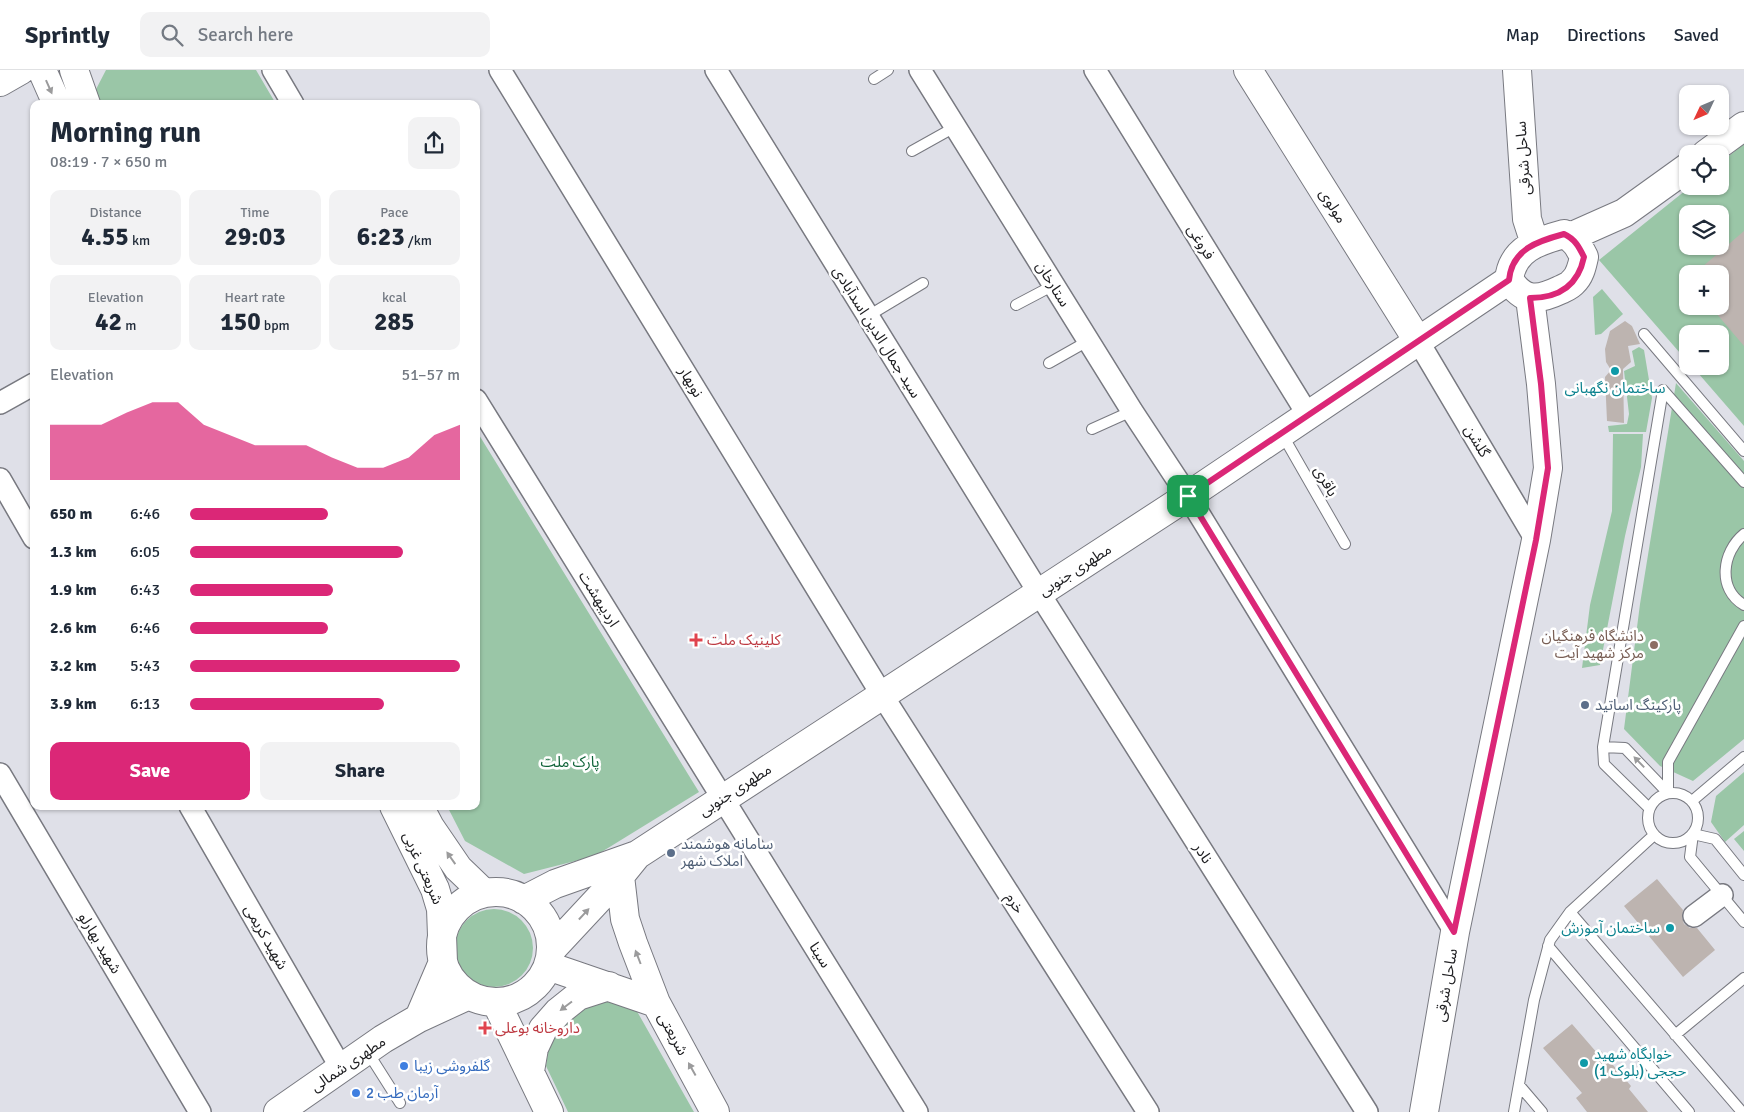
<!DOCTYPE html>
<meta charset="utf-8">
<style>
body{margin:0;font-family:Signika,"Noto Sans Arabic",sans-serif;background:#f2f2f3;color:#1f2937;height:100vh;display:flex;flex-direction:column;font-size:19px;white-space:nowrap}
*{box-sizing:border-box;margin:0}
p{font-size:16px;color:#747a83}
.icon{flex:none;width:28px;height:28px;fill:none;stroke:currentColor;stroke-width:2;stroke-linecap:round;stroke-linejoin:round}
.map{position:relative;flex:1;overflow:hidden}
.sheet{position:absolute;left:30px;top:30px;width:450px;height:710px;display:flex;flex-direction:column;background:#fff;border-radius:10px;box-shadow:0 1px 4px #0004}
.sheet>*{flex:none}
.needle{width:32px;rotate:226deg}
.fabs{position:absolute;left:1679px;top:15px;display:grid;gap:10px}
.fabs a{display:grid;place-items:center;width:50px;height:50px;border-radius:10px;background:#fff;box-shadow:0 1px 4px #0004;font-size:25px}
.pin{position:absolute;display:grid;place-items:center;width:42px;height:42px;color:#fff;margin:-21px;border-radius:10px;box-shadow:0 2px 8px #0006}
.round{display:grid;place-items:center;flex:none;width:52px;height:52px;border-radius:10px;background:#f2f2f3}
.overview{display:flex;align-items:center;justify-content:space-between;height:85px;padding:0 20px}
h1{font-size:28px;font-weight:700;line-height:38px}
.metrics{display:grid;grid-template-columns:repeat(3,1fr);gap:8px;height:85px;padding:5px 20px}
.metrics div{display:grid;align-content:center;border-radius:10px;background:#f2f2f3;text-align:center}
.metrics b{font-size:25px;font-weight:700}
.metrics small{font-size:14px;font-weight:400}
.metrics p{font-size:14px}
.chart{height:140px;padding:10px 20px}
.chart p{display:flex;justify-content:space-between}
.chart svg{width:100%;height:90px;margin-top:5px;fill:#db2777;opacity:.7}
.action{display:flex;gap:10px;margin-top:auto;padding:10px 20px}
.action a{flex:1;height:58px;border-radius:10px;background:#db2777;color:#fff;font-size:20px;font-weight:700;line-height:58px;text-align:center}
.action a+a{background:#f2f2f3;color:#1f2937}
ul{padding:0 20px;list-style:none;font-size:16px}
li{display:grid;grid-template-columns:80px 60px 1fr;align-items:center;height:38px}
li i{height:12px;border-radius:6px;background:#db2777}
header{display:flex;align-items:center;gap:30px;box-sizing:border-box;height:70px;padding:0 25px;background:#fff;border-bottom:1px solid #e0e1e3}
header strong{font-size:24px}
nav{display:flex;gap:28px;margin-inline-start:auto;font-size:18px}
.search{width:350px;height:45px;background:#f2f2f3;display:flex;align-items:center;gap:12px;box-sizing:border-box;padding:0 18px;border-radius:10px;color:#747a83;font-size:19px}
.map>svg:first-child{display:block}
.green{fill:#9ac6a7;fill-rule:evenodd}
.building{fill:#bdb4b0}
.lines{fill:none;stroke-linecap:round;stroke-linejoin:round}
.lane-casing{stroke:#787980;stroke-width:12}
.street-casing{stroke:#787980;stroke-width:24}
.secondary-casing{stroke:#787980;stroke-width:30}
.lane{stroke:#fff;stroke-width:10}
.street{stroke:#fff;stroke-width:21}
.secondary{stroke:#fff;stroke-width:28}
.oneway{fill:#9b9b9c}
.route-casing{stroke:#fff;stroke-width:10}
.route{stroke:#db2777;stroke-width:6}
.culture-dot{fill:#0f9aa8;stroke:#fff;stroke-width:2}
.health-dot{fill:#e0444e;stroke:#fff;stroke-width:2}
.education-dot{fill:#8d6e63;stroke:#fff;stroke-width:2}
.service-dot{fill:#5c6f8a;stroke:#fff;stroke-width:2}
.shop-dot{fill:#3f7fe0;stroke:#fff;stroke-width:2}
.labels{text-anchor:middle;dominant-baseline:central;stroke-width:5;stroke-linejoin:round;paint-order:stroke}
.street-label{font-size:15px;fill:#202023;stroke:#fff}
.culture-label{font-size:15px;fill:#0d838f;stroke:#fff}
.education-label{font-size:15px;fill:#785e54;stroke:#fff;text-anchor:end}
.health-label{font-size:15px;fill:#be3a42;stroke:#fff;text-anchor:start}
.service-label{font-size:15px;fill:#4e5e75;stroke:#fff;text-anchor:start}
.park-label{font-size:15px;fill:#0f6338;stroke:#fff}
.shop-label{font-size:15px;fill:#366cbe;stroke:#fff;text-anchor:start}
</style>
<header>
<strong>Sprintly</strong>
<div class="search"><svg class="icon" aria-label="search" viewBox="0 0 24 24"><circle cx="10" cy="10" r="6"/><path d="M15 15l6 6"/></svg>Search here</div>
<nav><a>Map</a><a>Directions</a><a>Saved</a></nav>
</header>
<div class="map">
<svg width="1744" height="1042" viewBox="0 0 1744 1042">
<rect width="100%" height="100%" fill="#dfe0e8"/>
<path class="green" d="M 106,0 L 256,0 L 276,34 L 95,34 L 92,27 Z
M 1744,74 L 1744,356 L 1692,296 L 1720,296 L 1720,264 L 1688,264 L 1687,291 L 1599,190 L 1691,116 L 1720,116 L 1720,93 ZM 1688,144 L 1720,144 L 1720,176 L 1688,176 ZM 1688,204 L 1720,204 L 1720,236 L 1688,236 Z
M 1602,219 L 1623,244 L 1601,264 L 1595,265 L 1593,227 Z
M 1639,277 L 1644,280 L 1652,328 L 1646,362 L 1609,362 L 1608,356 L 1627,354 L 1629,344 L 1624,301 L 1635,296 L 1632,281 Z
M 1676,313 L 1744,391 L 1744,669 L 1693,711 L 1660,696 L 1624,659 L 1640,534 Z
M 476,360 L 699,722 L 595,786 L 524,804 L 465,771 L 447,736 L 476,736 Z
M 1613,364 L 1643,364 L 1641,397 L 1625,466 L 1600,595 L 1582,598 L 1590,535 L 1612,441 Z
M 1744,702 L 1744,755 L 1725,772 L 1711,752 L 1716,726 Z
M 1744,761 L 1744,781 L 1734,769 Z
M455 878a39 39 0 1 1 78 0a39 39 0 1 1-78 0Z
M 593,929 L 634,936 L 694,1042 L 568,1042 L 546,996 L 552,952 Z"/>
<path class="building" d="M 1744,161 L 1744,276 L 1710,236 L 1720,236 L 1720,204 L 1694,204 Z
M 1625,251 L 1632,256 L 1640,274 L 1628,276 L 1631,292 L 1623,299 L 1624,353 L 1607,351 L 1605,307 L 1611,300 L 1606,292 L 1605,279 L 1610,261 Z
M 1657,809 L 1683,840 L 1682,847 L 1684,854 L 1690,858 L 1697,858 L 1715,880 L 1683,907 L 1624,836 Z
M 1572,954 L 1598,984 L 1601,981 L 1631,1016 L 1629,1019 L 1648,1042 L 1587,1042 L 1576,1028 L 1582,1023 L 1543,978 Z"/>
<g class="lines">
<defs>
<path id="lane" d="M 874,9 L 888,0
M 912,81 L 955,57
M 1016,235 L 1054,215
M 868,246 L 923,213
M 1644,264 L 1744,381
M 1049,293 L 1088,271
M 1663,320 L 1744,412
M 1092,359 L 1132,341
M 1282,364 L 1345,474
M 1744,464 C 1722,482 1717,519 1744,535
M 1603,677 L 1625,678 L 1668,723
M1648 748a25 25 0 1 1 50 0a25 25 0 1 1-50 0Z
M 1668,723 L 1668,692 L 1744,556
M 1692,731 L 1744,687
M 1649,738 L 1604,694 L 1603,677 L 1663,320
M 1744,805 L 1715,769 L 1693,764 L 1690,787 L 1744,852
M 1570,842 L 1742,1042
M 1548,876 L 1689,1042
M 1675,965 L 1744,908
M 367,981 L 400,1033
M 1519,1015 L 1542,1042
M 1514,1042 L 1534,930 L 1550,870 L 1570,842 L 1654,765"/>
<path id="street" d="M 273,0 L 293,34
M 500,0 L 882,625 L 1148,1042
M 716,0 L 1039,523 L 1367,1042
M 920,0 L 1132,341 L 1188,426 L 1455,862
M 1095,0 L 1308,345
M 1418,271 L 1536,470
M 476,330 L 917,1042
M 0,333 L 34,314
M 0,409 L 34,468
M 0,704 L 200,1042
M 190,736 L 341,998
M 1694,846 L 1722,825"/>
<path id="secondary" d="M 42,0 L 57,34
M 74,0 L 86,34
M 1248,0 L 1418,271
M 1517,0 L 1527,149 L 1535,174
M 0,12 L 21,0
M 1706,84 L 1744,56
M 1564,164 C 1575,169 1579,177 1584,187 C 1582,196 1580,206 1573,212 C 1570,216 1564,218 1560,220 C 1537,231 1524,232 1509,210 C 1512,179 1538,171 1564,164 Z
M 1570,167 L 1624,143 L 1688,97
M 394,736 L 435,819 L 441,839 L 443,892 L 419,948 L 469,925
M 419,736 L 430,757 L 458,798 L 484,823
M 637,785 L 1188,426 L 1509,210
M 620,806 L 625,849 L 633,873 L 656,933
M441 877a55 55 0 1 1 110 0a55 55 0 1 1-110 0Z
M 524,830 L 555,814 L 637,785 L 620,806 L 551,880
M 548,896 L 656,933 L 715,1042
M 496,932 L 549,1042
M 530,1001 L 534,978 L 543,959 L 558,942 L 578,926 L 609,916
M 278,1042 L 383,969 L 419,948
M 1424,1042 L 1455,862 L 1536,470 L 1548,398 L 1541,314 L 1530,228"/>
</defs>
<use href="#lane" class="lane-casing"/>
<use href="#street" class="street-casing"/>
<use href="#secondary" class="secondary-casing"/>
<use href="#lane" class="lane"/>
<use href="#street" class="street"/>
<use href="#secondary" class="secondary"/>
</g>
<defs><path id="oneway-solid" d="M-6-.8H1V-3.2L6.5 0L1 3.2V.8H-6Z" transform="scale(1.25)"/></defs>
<g class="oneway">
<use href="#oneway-solid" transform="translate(49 17) rotate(66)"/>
<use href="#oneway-solid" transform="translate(1639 692) rotate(-134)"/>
<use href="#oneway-solid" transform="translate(451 788) rotate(-125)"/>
<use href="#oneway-solid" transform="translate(584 844) rotate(-47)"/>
<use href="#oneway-solid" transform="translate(638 887) rotate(-111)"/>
<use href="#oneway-solid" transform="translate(566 936) rotate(143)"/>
<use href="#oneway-solid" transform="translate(692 999) rotate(-119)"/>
</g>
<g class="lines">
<defs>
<path id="route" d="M 1564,164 C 1575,169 1579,177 1584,187 C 1578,216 1559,228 1530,228 L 1541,314 L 1548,398 L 1536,470 L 1454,862 L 1188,426 L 1509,210 C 1512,179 1538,171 1564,164 Z"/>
</defs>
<use href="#route" class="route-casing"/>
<use href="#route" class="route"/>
</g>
<g class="culture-dot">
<circle cx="1615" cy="301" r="5"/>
<circle cx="1670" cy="858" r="5"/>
<circle cx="1584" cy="993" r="5"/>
</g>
<g class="health-dot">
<path d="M693.5 562.5h5v5h5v5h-5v5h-5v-5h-5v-5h5z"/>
<path d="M482.5 950.5h5v5h5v5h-5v5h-5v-5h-5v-5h5z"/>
</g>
<circle class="education-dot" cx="1654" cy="575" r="5"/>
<g class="service-dot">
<circle cx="1585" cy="635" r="5"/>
<circle cx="671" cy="783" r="5"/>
</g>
<g class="shop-dot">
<circle cx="404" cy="996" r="5"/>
<circle cx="356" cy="1023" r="5"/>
</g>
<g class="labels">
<g class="street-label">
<text transform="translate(1523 88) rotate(-94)">ساحل شرقی</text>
<text transform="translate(1333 136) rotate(58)">مولوی</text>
<text transform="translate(1201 172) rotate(58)">فروغی</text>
<text transform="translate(1053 214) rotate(58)">ستارخان</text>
<text transform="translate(877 262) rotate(58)">سید جمال الدین اسدآبادی</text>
<text transform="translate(691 312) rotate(59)">نوبهار</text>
<text transform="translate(1477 371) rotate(59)">گلشن</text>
<text transform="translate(1326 411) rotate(60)">باقری</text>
<text transform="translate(1075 500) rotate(-33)">مطهری جنوبی</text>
<text transform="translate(599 529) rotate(58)">اردیبهشت</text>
<text transform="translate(735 720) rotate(-33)">مطهری جنوبی</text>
<text transform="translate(1203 783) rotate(58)">نادر</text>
<text transform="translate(423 798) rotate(66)">شریعتی غربی</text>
<text transform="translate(1015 833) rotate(57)">خرم</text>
<text transform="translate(266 867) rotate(60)">شهید کریمی</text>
<text transform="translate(100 873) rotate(59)">شهید بهارلو</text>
<text transform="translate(820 885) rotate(58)">سینا</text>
<text transform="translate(1446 915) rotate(-80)">ساحل شرقی</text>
<text transform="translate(673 964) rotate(61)">شریعتی</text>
<text transform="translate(348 994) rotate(-34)">مطهری شمالی</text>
</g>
<g class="culture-label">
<text x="1615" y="318">ساختمان نگهبانی</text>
<text x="1660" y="858" text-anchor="end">ساختمان آموزش</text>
<text x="1594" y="984" text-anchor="start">خوابگاه شهید<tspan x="1594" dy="17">حججی (بلوک 1)</tspan></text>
</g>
<g class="education-label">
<text x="1644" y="566">دانشگاه فرهنگیان<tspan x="1644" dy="17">مرکز شهید آیت</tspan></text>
</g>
<g class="health-label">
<text x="707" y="570">کلینیک ملت</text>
<text x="495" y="958">داروخانه بوعلی</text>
</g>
<g class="service-label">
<text x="1595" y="635">پارکینگ اساتید</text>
<text x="681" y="774">سامانه هوشمند<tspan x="681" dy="17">املاک شهر</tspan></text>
</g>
<g class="park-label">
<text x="570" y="692">پارک ملت</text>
</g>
<g class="shop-label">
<text x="414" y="996">گلفروشی زیبا</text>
<text x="366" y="1023">آرمان طب 2</text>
</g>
</g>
</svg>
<div class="fabs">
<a><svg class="needle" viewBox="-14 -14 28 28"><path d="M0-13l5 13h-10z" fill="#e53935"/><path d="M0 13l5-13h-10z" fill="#747a83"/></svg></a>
<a><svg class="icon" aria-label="locate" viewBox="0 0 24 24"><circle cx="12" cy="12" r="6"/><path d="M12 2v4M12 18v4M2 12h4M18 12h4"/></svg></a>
<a><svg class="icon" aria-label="layers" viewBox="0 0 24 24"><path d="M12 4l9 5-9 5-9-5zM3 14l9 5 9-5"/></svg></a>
<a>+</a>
<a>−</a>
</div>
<div class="pin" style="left:1188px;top:426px;background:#1e9e55"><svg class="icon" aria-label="arrive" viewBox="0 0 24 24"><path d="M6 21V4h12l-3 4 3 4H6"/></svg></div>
<section class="sheet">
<div class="overview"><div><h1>Morning run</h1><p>08:19 · 7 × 650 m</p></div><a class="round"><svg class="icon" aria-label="share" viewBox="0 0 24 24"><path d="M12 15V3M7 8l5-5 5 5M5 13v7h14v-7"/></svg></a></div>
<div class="metrics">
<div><p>Distance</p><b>4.55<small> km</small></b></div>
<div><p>Time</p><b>29:03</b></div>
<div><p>Pace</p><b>6:23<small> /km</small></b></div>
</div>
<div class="metrics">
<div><p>Elevation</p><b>42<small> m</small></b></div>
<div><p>Heart rate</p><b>150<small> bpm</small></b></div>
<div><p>kcal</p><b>285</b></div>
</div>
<div class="chart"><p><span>Elevation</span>51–57 m</p>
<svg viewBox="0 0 160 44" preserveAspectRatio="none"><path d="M0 44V17L10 17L20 17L30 11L40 6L50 6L60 17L70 22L80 27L90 27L100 27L110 33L120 38L130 38L140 33L150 22L160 17V44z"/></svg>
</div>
<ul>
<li><b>650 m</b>6:46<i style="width:51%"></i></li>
<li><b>1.3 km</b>6:05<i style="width:79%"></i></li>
<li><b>1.9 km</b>6:43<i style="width:53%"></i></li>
<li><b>2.6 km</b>6:46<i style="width:51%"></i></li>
<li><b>3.2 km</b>5:43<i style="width:100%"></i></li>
<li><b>3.9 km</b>6:13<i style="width:72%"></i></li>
</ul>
<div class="action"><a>Save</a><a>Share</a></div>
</section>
</div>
